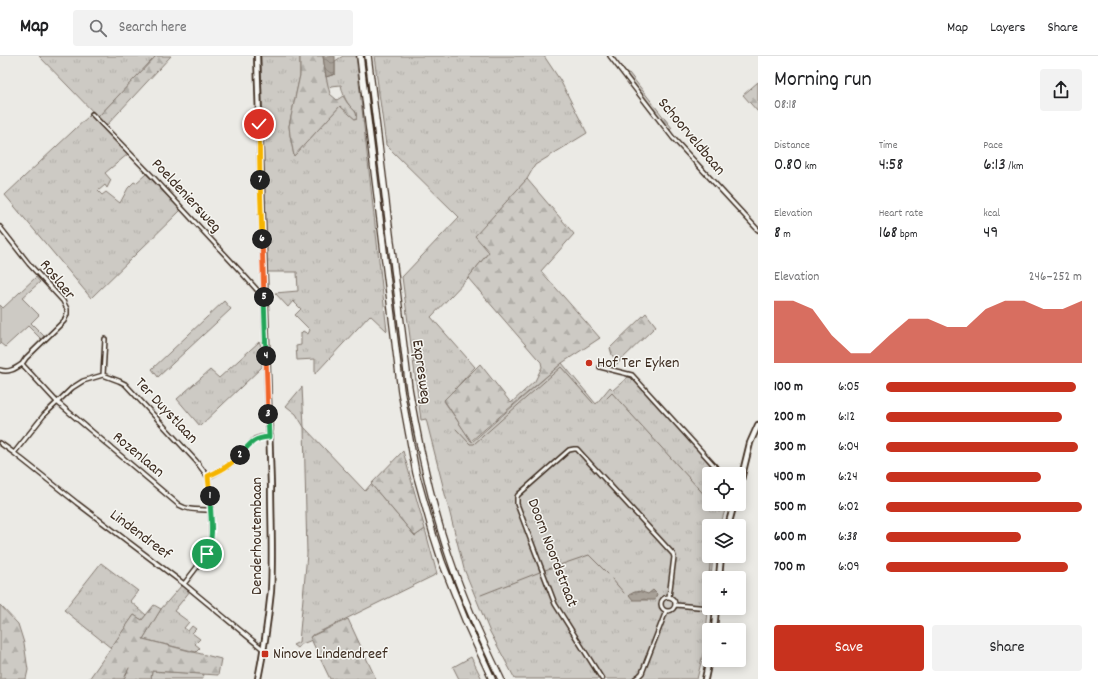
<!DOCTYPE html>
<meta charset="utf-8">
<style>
body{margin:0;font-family:Dekko,sans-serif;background:#f2f2f2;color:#202124;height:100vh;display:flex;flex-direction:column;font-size:15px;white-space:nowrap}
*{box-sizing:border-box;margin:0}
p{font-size:13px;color:#757577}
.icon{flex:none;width:22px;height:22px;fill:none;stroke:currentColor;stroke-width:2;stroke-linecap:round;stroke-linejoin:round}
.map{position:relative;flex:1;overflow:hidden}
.panel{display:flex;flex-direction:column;background:#fff;width:340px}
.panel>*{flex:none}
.buttons{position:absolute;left:702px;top:411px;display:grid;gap:8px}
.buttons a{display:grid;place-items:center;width:44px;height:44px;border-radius:4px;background:#fff;box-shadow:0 2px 10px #0003;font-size:20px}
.pin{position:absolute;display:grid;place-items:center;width:34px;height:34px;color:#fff;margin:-17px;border:2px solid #fff;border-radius:50%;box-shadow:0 1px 4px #0007}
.km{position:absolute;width:20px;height:20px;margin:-10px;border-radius:50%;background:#222;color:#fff;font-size:11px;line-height:20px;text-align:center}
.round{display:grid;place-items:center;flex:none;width:42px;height:42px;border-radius:4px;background:#f2f2f2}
.headline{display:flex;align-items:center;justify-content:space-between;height:68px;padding:0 16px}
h1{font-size:22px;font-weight:600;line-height:30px}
.stats{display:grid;grid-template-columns:repeat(3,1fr);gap:6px;height:68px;padding:4px 16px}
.stats div{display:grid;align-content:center}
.stats b{font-size:17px;font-weight:600}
.stats small{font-size:11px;font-weight:400}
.stats p{font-size:11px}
.chart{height:112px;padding:8px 16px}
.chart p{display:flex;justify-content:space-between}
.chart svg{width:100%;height:72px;margin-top:4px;fill:#c8321e;opacity:.7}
.primary-button{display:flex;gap:8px;margin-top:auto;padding:8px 16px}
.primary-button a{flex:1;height:46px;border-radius:4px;background:#c8321e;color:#fff;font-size:16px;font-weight:600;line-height:46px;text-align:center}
.primary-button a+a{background:#f2f2f2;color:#202124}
ul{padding:0 16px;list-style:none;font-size:13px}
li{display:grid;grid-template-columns:64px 48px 1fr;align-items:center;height:30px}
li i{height:10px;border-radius:5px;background:#c8321e}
header{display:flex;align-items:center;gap:24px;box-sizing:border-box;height:56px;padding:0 20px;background:#fff;border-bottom:1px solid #e0e0e0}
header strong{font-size:19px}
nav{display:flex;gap:22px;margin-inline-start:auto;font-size:14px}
.search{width:280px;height:36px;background:#f2f2f2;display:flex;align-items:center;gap:10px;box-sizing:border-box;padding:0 14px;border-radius:4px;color:#757577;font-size:15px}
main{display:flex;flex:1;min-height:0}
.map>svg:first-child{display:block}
.grass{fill:url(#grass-tufts);stroke:#847a71}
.forest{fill:url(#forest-firs);stroke:#847a71}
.park{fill:#cdcac4;stroke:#847a71}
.water{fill:url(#water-waves);stroke:#7c7167}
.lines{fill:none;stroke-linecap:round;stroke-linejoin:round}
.stream{stroke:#7c7167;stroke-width:1}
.street-casing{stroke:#3b2a1e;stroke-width:6}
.secondary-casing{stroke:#3b2a1e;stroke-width:8}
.highway-casing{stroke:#3b2a1e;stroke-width:8}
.street{stroke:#f6f6f2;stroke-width:3}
.secondary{stroke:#f6f6f2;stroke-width:4.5}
.highway{stroke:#f6f6f2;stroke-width:5.5}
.split-1-casing{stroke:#fff;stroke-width:8}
.split-2-casing{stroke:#fff;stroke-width:8}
.split-3-casing{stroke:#fff;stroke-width:8}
.split-4-casing{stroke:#fff;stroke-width:8}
.split-5-casing{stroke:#fff;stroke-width:8}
.split-6-casing{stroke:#fff;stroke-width:8}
.split-7-casing{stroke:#fff;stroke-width:8}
.split-8-casing{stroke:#fff;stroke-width:8}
.split-1{stroke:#22a559;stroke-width:5}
.split-2{stroke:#f5b400;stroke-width:5}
.split-3{stroke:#22a559;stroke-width:5}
.split-4{stroke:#f0652b;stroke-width:5}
.split-5{stroke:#22a559;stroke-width:5}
.split-6{stroke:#f0652b;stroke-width:5}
.split-7{stroke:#f5b400;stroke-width:5}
.split-8{stroke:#f5b400;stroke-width:5}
.poi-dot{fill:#c8321e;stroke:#f6f6f2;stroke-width:1.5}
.labels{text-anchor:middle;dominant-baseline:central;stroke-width:3;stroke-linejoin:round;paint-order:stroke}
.street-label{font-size:16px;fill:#3b2a1e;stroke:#f6f6f2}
.poi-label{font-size:16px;fill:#3b2a1e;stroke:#f6f6f2;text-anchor:start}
</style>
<header>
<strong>Map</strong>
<div class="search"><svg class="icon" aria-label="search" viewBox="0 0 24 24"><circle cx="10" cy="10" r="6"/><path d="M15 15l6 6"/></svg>Search here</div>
<nav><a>Map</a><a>Layers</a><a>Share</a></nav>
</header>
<main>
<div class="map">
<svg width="758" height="623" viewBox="0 0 758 623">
<defs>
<pattern id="grass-tufts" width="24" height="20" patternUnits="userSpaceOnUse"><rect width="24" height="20" fill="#cdcac4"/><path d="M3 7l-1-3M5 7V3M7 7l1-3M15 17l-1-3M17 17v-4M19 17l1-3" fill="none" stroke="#b1aea8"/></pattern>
<pattern id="forest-firs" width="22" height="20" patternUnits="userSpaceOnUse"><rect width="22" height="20" fill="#cdcac4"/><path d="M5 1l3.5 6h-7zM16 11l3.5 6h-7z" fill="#b1aea8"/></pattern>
<pattern id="water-waves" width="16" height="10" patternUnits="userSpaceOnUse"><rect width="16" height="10" fill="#a8a198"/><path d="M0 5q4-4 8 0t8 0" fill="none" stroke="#8a837b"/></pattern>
</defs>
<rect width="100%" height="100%" fill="#ebeae5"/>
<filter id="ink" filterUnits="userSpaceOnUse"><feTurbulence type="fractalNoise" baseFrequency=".025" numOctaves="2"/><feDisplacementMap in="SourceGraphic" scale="8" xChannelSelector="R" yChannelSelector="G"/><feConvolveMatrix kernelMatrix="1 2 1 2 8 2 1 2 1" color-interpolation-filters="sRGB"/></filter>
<g filter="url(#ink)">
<path class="grass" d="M 39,0 L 156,0 L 98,61 Z
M 261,0 L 300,0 L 300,19 L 289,70 L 290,79 L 294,100 L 340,50 L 356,64 L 356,56 C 346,47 344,42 341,29 L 331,30 L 328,33 L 326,21 L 335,18 L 335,5 L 343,0 L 356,0 L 387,275 L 370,259 L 315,318 L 315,303 L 297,304 L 296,290 L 301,289 L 301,277 L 303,275 L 308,278 L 310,274 L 295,259 L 301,253 L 293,245 L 288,251 L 275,237 L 298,235 L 297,216 L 266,216 Z
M 374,0 L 544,0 L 560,24 L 587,77 L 535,109 L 527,123 L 476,180 L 489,196 L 468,222 L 431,261 L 475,311 L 444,345 L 472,386 L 562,307 L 596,348 L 610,331 L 613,334 L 628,321 L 632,322 L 672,365 L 718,418 L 709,418 L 709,448 L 727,448 L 720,470 L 709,470 L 709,500 L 713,500 L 711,522 L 709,522 L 709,541 L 705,590 L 697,623 L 515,623 L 489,574 L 464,513 L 426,363 L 421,364 L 402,221 L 459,161 L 386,89 Z
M 90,59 L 128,98 L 105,117 L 111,124 L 107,132 L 105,129 L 98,135 L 102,139 L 106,136 L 120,147 L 128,132 L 134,126 L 136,127 L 146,118 L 181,154 L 91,242 L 5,139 Z
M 224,245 L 231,253 L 158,321 L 152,313 Z
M 259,286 L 261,289 L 262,311 L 200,370 L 177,343 L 210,314 L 219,322 Z
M 302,331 L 304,371 L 365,435 L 371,428 L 415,480 L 425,473 L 437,518 L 311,580 L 312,584 L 302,588 L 297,592 L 293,589 L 299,586 L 307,498 L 304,371 L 296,358 L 286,350 Z
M 101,507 L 138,535 L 130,545 L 146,559 L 142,564 L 134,559 L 111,592 L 64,554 Z
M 182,529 L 190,535 L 174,555 L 189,566 L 184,572 L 188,575 L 192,570 L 196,573 L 192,577 L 200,583 L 195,588 L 200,592 L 196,596 L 143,583 L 161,553 Z
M 471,601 L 482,623 L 459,623 L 453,611 Z
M 152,615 L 204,618 L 203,623 L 151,623 Z"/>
<path class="forest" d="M 156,0 L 171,0 L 106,70 L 98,61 Z
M 300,0 L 323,0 L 326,21 L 330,38 L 337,44 L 343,40 C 345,43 347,47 349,49 C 354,55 358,56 356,64 L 340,50 L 294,100 L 290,79 L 289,70 L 300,19 Z
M 629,17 L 672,72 L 669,75 L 625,19 Z
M 758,26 L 758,56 L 743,39 Z
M 527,123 L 574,178 L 541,215 L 600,282 L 562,307 L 471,385 L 444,344 L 480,308 L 511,347 L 535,325 L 542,311 L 541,306 L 537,302 L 468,222 L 489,196 L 475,180 Z
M 646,257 L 656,270 L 615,310 L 611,307 L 611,306 L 615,303 L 612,299 L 610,292 Z
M 403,395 L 425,473 L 415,480 L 371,428 Z
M 0,549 L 18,568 L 24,587 L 28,614 L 26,623 L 0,623 Z
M 154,549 L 161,553 L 143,583 L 221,603 L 218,619 L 152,615 L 151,623 L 89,623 L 134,559 L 142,564 Z
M 348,563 L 376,623 L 330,623 L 310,581 Z"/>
<path class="park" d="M 36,221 L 40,226 L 22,242 L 39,259 L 31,267 L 44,280 L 41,283 L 28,270 L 5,291 L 0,287 L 0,249 L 3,252 Z"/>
<path class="water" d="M 323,0 L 335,0 L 335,18 L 326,21 Z
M 653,534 L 657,538 L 655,544 L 633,544 L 629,539 C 637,534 639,535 648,538 Z"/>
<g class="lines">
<path class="stream" d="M 607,342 L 612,337 L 709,444
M 456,373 L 470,388 L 474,388 L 561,311 L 593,347
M 713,448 L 719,456
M 711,505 L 711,500
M 545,514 L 589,499 L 608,518
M 612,523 L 624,537
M 481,539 L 540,516
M 707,542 L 710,508
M 124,623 L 129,612"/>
<defs>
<path id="street" d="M 610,0 L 673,82 L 758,174
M 92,58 L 154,122 L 242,217 L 258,235 L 264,238
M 0,171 L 29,208 L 63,245 L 67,253 L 67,258 L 64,265 L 26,302 L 22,308
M 600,311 L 632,319 L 722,418
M 0,314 C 8,317 15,313 22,308 L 57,346 L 179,449 C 189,455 199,453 210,454
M 103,319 L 105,283
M 0,387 L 14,397 L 77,447 L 184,528 L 264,594
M 14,397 L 44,359 L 72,332 L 83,325 L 103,319 L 119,325 L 125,328 L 196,405 L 208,421 L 210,436 L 211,466 L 211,488 L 207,498 L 184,528
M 208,421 L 221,414 L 229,409 L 255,383 L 261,381 L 269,381
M661 548a7 7 0 1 1 14 0a7 7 0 1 1-14 0Z
M 676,549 L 709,552
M 602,623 L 555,548 L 517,448 L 517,441 L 518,439 L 569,394 L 574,393 L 577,393 L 673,498 L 674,501 L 669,541
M 635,623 L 639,620 L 642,617 L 666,555"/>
<path id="secondary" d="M 257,0 L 271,430 C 271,465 273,500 271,535 C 268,564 264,594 258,623
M 739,432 L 750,387 L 758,369
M 728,470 L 734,448
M 719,522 L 721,500
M 714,574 L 716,552
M 705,623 L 709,604"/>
<path id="highway" d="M 360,0 L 401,335 L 416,417 L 433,478 L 442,506 L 466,566 L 492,623
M 368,0 L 409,332 C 419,390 431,448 450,503 C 464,545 482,584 501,623"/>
</defs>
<use href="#street" class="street-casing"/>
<use href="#secondary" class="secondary-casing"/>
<use href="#highway" class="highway-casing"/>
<use href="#street" class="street"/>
<use href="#secondary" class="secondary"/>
<use href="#highway" class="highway"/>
</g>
</g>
<g class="lines" filter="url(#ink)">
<defs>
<path id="split-1" d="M 207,498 C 215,480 210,459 210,440"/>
<path id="split-2" d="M 210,440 L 208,420 C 222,414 229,410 240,399"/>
<path id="split-3" d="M 240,399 C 250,388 253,382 269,381 L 268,358"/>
<path id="split-4" d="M 266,300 L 268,358"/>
<path id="split-5" d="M 264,241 L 266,300"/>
<path id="split-6" d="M 262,183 L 264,241"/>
<path id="split-7" d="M 260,124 L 262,183"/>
<path id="split-8" d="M 259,68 L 260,124"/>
</defs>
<use href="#split-1" class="split-1-casing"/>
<use href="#split-2" class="split-2-casing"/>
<use href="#split-3" class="split-3-casing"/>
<use href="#split-4" class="split-4-casing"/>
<use href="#split-5" class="split-5-casing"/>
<use href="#split-6" class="split-6-casing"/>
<use href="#split-7" class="split-7-casing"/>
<use href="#split-8" class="split-8-casing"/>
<use href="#split-1" class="split-1"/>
<use href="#split-2" class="split-2"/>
<use href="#split-3" class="split-3"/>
<use href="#split-4" class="split-4"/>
<use href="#split-5" class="split-5"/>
<use href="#split-6" class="split-6"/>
<use href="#split-7" class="split-7"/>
<use href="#split-8" class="split-8"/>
</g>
<g class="poi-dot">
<circle cx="589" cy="307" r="4"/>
<rect x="261" y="594" width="8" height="8" rx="2"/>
</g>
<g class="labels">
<g class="street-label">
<text transform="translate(691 81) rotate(50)">Schoorveldbaan</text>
<text transform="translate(186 140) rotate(47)">Poeldeniersweg</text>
<text transform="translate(57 224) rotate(51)">Roslaer</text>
<text transform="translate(421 316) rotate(82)">Expresweg</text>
<text transform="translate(166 355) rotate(47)">Ter Duystlaan</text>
<text transform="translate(138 399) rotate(40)">Rozenlaan</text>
<text transform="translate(140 479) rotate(37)">Lindendreef</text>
<text transform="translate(257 480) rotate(-90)">Denderhoutembaan</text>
<text transform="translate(552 497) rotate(69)">Doorn Noordstraat</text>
</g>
<g class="poi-label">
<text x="597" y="307">Hof Ter Eyken</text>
<text x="273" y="598">Ninove Lindendreef</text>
</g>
</g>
</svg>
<div class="buttons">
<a><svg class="icon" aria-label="locate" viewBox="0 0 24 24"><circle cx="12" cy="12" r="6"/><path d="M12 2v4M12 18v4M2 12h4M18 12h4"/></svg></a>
<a><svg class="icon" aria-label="layers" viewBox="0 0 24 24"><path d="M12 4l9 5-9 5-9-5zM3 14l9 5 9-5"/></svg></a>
<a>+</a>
<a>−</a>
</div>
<div class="pin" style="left:207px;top:498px;background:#1e9e55"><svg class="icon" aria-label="arrive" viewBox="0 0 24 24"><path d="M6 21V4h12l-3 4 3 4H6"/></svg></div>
<div class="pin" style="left:259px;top:68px;background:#d93025"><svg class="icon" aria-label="check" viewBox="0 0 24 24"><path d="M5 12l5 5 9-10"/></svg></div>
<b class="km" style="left:210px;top:440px">1</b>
<b class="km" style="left:240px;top:399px">2</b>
<b class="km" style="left:268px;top:358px">3</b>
<b class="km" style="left:266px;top:300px">4</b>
<b class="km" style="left:264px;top:241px">5</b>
<b class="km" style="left:262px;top:183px">6</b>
<b class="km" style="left:260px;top:124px">7</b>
</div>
<section class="panel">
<div class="headline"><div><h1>Morning run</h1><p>08:18</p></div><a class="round"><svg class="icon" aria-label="share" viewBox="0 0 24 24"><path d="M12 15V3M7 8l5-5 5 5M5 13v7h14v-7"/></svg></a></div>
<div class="stats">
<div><p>Distance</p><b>0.80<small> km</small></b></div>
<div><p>Time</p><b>4:58</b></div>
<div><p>Pace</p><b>6:13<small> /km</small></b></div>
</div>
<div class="stats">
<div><p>Elevation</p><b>8<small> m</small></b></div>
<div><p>Heart rate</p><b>168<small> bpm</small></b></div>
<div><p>kcal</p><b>49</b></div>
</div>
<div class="chart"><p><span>Elevation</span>246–252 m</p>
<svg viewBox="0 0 160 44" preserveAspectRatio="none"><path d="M0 44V6L10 6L20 11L30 27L40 38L50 38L60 27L70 17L80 17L90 22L100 22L110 11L120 6L130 6L140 11L150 11L160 6V44z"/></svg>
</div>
<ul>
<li><b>100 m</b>6:05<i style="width:97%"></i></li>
<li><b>200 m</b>6:12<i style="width:90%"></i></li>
<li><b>300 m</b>6:04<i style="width:98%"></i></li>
<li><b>400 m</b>6:24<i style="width:79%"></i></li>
<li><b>500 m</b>6:02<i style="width:100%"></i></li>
<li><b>600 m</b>6:38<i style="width:69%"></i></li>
<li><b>700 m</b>6:09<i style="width:93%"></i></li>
</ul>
<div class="primary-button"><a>Save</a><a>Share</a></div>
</section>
</main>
